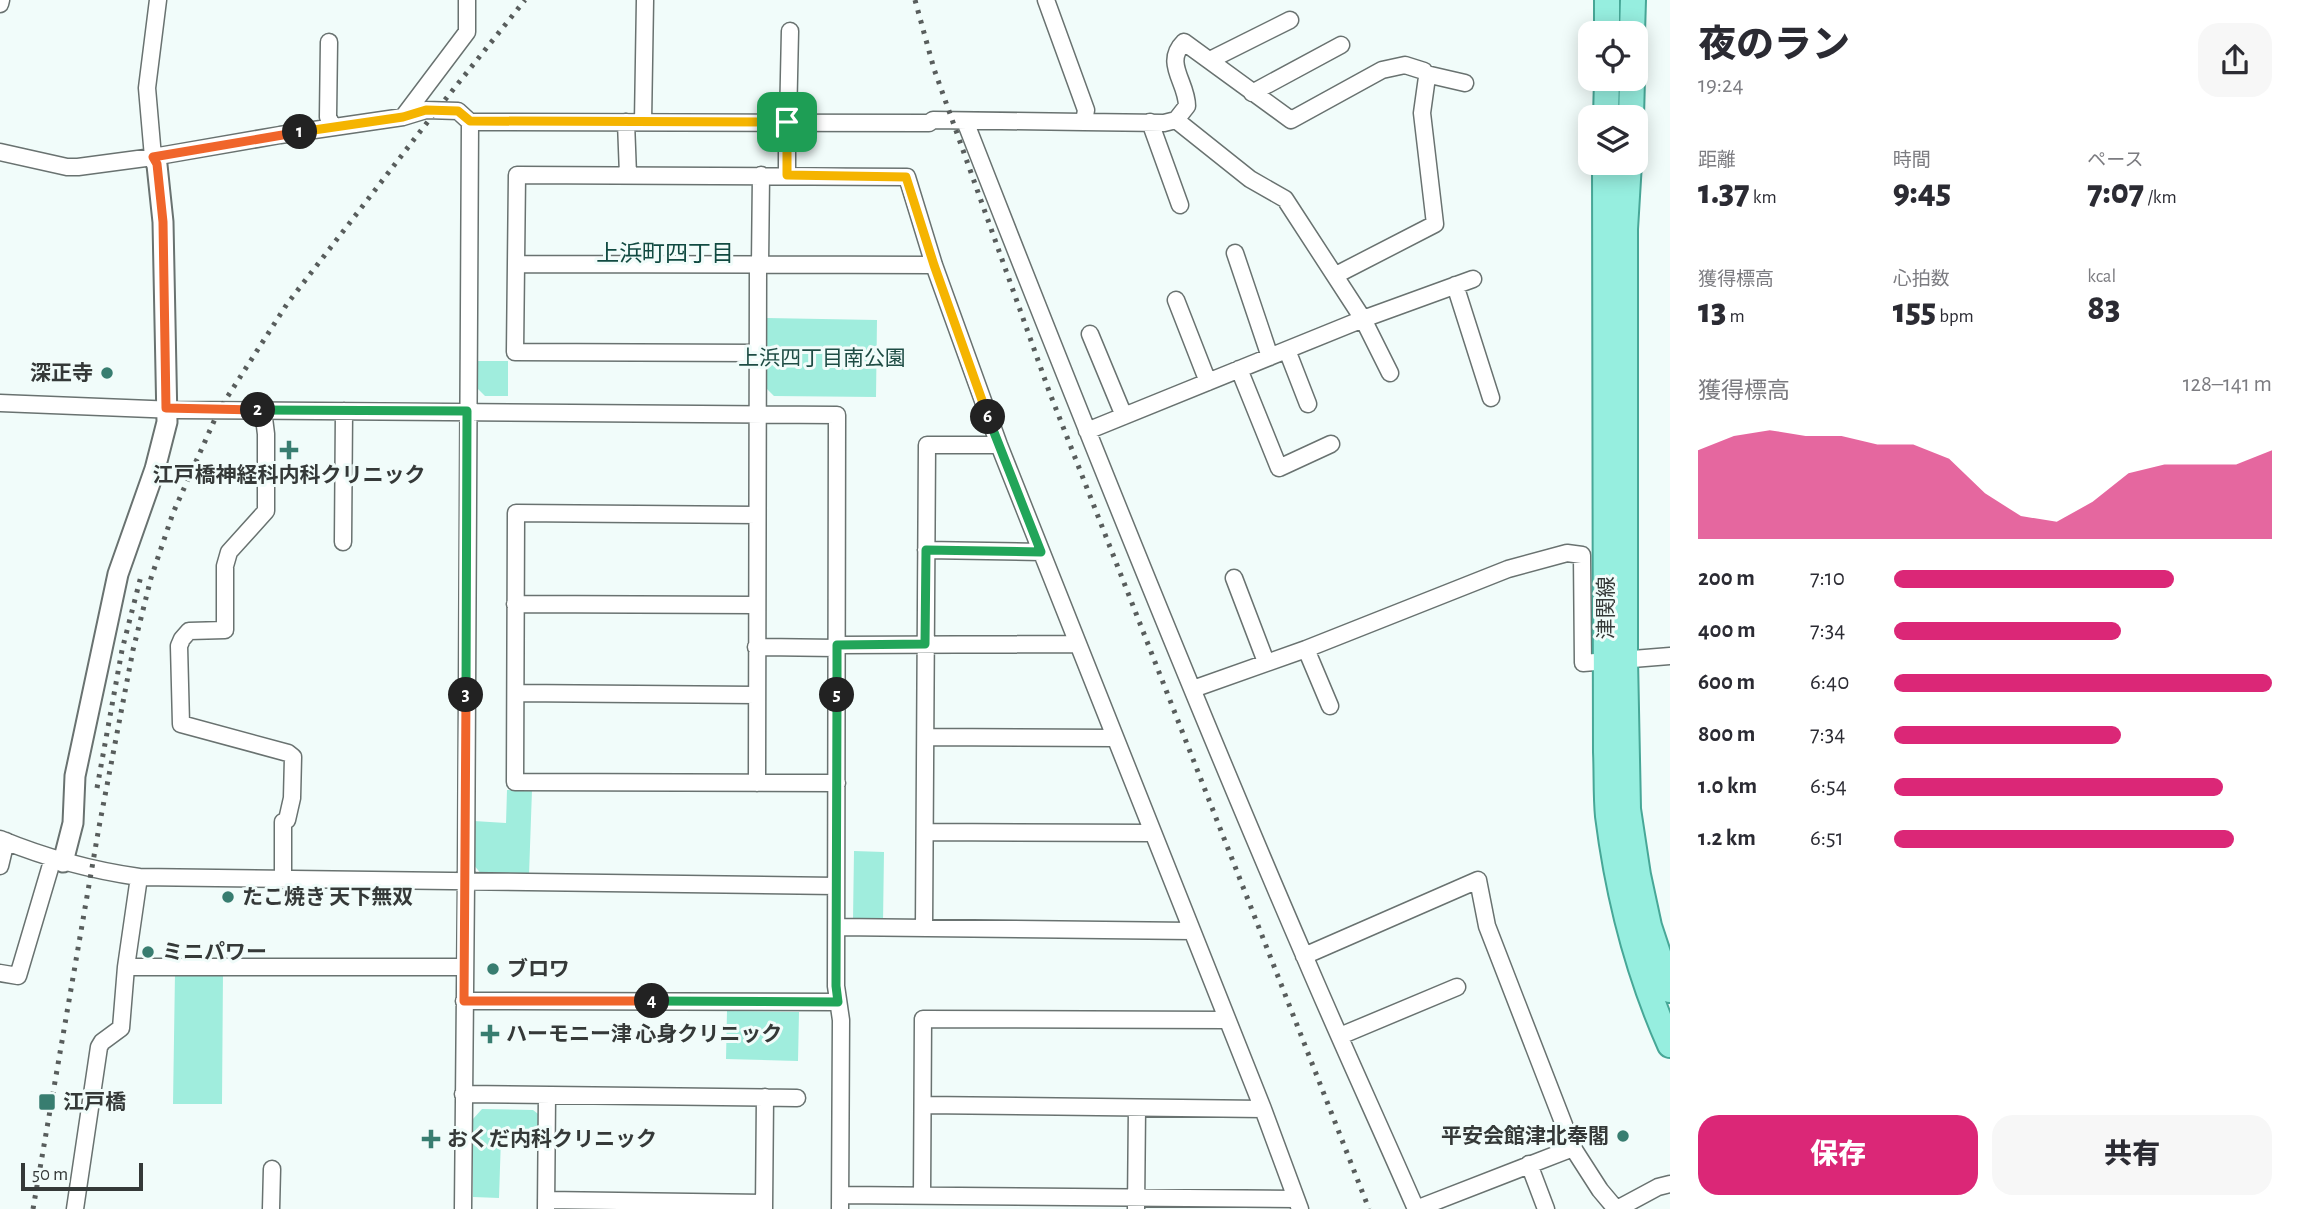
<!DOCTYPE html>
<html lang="ja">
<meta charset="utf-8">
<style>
body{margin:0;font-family:"Alegreya Sans","Noto Sans JP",sans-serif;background:#f7f7f7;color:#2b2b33;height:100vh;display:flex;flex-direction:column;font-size:26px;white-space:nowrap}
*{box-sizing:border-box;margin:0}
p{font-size:23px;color:#7c7c81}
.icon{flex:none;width:38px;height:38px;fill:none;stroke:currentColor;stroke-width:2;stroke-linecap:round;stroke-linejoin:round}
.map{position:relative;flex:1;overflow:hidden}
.side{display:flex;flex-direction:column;background:#fff;width:630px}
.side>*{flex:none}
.buttons{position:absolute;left:1578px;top:21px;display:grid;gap:14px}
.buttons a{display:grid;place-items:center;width:70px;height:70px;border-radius:14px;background:#fff;box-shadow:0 4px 18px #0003;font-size:35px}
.scale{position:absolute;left:21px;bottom:18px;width:122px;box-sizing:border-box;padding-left:7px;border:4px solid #353938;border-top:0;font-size:19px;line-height:24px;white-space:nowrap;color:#353938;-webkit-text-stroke:5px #f1fcfa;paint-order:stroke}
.pin{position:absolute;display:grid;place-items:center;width:60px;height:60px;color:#fff;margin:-30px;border-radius:14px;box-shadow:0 4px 10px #0006}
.km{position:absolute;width:35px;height:35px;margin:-18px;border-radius:50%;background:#222;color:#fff;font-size:19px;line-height:35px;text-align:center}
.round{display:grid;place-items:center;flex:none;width:74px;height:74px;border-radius:21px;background:#f7f7f7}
.overview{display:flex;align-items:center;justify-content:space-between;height:119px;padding:0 28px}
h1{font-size:38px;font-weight:800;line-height:52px}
.figures{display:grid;grid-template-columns:repeat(3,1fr);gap:10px;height:119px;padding:7px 28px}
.figures div{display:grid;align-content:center}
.figures b{font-size:35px;font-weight:800}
.figures small{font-size:19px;font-weight:400}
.figures p{font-size:19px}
.chart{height:196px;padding:14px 28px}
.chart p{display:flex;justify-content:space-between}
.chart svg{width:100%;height:126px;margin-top:7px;fill:#db2777;opacity:.7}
.action{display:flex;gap:14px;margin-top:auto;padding:14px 28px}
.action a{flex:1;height:80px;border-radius:21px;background:#db2777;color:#fff;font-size:28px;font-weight:800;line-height:80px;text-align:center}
.action a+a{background:#f7f7f7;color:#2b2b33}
ul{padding:0 28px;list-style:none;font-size:23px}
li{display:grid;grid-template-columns:112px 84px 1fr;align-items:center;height:52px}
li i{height:18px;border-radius:9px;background:#db2777}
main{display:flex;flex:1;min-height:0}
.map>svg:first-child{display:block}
.green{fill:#a0eddd}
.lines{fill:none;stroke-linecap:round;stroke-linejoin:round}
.minor-casing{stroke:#697270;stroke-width:19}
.tertiary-casing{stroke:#697270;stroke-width:23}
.primary-casing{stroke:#47a797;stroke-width:28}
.minor{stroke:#fff;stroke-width:16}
.tertiary{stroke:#fff;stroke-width:19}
.primary{stroke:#96eedf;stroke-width:24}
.rail{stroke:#585d5c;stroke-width:5;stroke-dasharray:3.5 7;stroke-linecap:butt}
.split-1-casing{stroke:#fff;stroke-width:14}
.split-2-casing{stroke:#fff;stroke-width:14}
.split-3-casing{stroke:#fff;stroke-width:14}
.split-4-casing{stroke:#fff;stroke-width:14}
.split-5-casing{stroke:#fff;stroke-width:14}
.split-6-casing{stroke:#fff;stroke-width:14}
.split-7-casing{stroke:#fff;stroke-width:14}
.split-1{stroke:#f5b400;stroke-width:9}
.split-2{stroke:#f0652b;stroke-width:9}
.split-3{stroke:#22a559;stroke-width:9}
.split-4{stroke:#f0652b;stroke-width:9}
.split-5{stroke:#22a559;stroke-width:9}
.split-6{stroke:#22a559;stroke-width:9}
.split-7{stroke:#f5b400;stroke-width:9}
.poi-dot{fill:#387d70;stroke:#f1fcfa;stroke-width:2.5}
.labels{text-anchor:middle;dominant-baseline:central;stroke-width:6;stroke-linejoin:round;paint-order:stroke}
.park-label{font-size:21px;fill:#1e4c44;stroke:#f1fcfa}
.poi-label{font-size:21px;font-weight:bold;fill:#353938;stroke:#f1fcfa;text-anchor:start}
.street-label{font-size:21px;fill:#353938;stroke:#f1fcfa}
.neighbourhood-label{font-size:23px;fill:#114a41;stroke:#f1fcfa}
</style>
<main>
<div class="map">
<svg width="1670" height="1209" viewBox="0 0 1670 1209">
<rect width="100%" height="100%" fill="#f1fcfa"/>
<path class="green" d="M 767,318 L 877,320 L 876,397 L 774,396 L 767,389 Z
M 477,361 L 508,361 L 508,396 L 485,396 L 477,388 Z
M 507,790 L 532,790 L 529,875 L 482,875 L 473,864 L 474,821 L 506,823 Z
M 854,851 L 884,852 L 883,923 L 853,920 Z
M 223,972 L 222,1104 L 173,1104 L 175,973 Z
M 727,1011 L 799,1012 L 798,1061 L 726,1059 Z
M 482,1109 L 533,1110 L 542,1117 L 541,1137 L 501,1137 L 499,1198 L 473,1197 L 473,1119 Z"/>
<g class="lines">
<defs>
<path id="minor" d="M 0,4 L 1,0
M 329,42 L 328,117 L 333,127
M 1210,60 L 1290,20
M 1426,74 L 1465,83
M 1252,93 L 1341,45
M 403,117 L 467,32 L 467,0
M 1176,120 L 1250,179 L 1285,199 L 1363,319 L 1390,373
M 965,121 C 1074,400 1185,679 1304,955 C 1340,1040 1379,1124 1416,1209
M 626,122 L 628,175
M 643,122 L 645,0
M 788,122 L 790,31
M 1084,122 L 1164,123 L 1176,120 L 1187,106 C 1187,82 1163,63 1184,42 L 1291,120 L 1382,70 L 1405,65 L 1424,71 L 1427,77 L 1422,113 L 1435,224 L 1336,275
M 1150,122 L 1180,205
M 0,152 L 67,167 L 78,167 L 153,157 L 280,135 L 403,117 L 426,110 L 458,111 L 470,122 L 929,123 L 933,120 L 1084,122 L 1086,110 L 1046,0
M 153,157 L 147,88 L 158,0
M 787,175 L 787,122
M 1235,253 L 1270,357
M 516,264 L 934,265
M 760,265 L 761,175
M 1455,285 L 1491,398
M 1176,300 L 1208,382
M 1090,334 L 1124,416
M 1287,350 L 1308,404
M 758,353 L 515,352 L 517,175 L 907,177 L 934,265 L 999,445 L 1263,1109 L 1300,1209
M 1239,369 L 1279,468 L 1331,444
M 0,403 L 176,410 L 837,415 L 836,986 L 841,1020 L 840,1209
M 263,410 L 266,434 L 266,511 L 229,552 L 225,566 L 225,630 L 189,631 L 182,639 L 179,646 L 181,724 L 288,753 L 293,757 L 292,798 L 287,820 L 283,822 L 283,880
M 1087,431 L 1363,319 L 1473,279
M 757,515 L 516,513 L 515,782 L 837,783
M 343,542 L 344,411
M 926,550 L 1041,552
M 1234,578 L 1266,662
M 515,604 L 756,605
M 837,645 L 1077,644
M 756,647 L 837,648
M 1306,649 L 1330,706
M 1193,689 L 1306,649 L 1508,569 L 1567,553 L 1582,555 L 1583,663 L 1670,656
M 516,693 L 756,695
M 926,737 L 1114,738
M 757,783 L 758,265
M 926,832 L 1153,833
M 0,839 C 46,858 90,870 139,877 L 836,886
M 0,866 L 6,841
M 837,927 L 1192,931
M 924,928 L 927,445 L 999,445
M 1304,956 L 1478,880 L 1487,926 L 1573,1148 L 1600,1190 L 1616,1209
M 126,967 L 464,967
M 0,973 L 18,976 L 53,858
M 464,1001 L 838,1002
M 1340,1036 L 1457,987
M 463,1094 L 797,1098
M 923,1105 L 1263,1109
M 1529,1164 L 1546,1209
M 840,1195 L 1296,1199
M 922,1196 L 923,1019 L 1227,1020
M 546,1200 L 764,1203
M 75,1209 L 99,1047 L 102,1042 L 121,1028 L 126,967 L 139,877
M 271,1209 L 272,1169
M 463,1209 L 466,883 L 470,122
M 546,1209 L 547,1095
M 764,1209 L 765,1097
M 1136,1209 L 1137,1108
M 1416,1209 L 1573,1148
M 1617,1209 L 1658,1187 L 1670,1184"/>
<path id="tertiary" d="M 63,862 L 73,823 L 75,776 L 118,574 L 155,469 L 167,422 L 163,222 L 157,165 L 153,157"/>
<path id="primary" d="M 1607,0 L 1607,33
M 1632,33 L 1633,0
M 1606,117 L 1607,79
M 1631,117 L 1632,79
M 1605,163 L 1606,752 C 1607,773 1606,795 1608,816 C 1618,895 1638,973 1670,1045
M 1629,163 L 1625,229 L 1625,659 L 1628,809 L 1638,875 L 1649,926 L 1670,990"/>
</defs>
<use href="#minor" class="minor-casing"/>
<use href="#tertiary" class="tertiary-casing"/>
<use href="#primary" class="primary-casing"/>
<use href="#minor" class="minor"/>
<use href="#tertiary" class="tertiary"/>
<use href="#primary" class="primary"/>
<path class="rail" d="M 915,0 L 934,69 L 1049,391 L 1369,1209
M 97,788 L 122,650 L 141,576
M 33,1209 L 99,827 L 133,650 L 151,578 L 173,513 L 219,410 L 287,304 L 436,111 L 525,0"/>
</g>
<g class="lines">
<defs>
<path id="split-1" d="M 300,132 L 403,117 L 426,110 L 458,111 L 470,121 L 787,122"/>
<path id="split-2" d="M 258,410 L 166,408 L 163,222 L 157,164 L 153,157 L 300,132"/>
<path id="split-3" d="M 258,410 L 467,411 L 466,695"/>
<path id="split-4" d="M 466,695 L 464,1001 L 652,1001"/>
<path id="split-5" d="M 652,1001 L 838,1002 L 836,986 L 837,695"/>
<path id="split-6" d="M 837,695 L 837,645 L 925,644 L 926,550 L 1041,552 L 988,417"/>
<path id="split-7" d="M 787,122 L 787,175 L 906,177 L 934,265 L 988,417"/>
</defs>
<use href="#split-1" class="split-1-casing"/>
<use href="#split-2" class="split-2-casing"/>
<use href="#split-3" class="split-3-casing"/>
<use href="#split-4" class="split-4-casing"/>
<use href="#split-5" class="split-5-casing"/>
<use href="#split-6" class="split-6-casing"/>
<use href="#split-7" class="split-7-casing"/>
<use href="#split-1" class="split-1"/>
<use href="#split-2" class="split-2"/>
<use href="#split-3" class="split-3"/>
<use href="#split-4" class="split-4"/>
<use href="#split-5" class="split-5"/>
<use href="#split-6" class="split-6"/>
<use href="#split-7" class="split-7"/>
</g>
<g class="poi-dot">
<circle cx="107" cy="373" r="7"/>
<path d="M285.5 439.5h7v7h7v7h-7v7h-7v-7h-7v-7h7z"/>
<circle cx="228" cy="897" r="7"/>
<circle cx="148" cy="952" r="7"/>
<circle cx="493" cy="969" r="7"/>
<path d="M486.5 1023.5h7v7h7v7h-7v7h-7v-7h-7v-7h7z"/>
<rect x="38" y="1093" width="18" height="18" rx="3.5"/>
<circle cx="1623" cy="1136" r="7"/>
<path d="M427.5 1128.5h7v7h7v7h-7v7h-7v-7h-7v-7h7z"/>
</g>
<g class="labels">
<g class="park-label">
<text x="822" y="358">上浜四丁目南公園</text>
</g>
<g class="poi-label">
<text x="93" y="373" text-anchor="end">深正寺</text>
<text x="289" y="475" text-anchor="middle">江戸橋神経科内科クリニック</text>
<text x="242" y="897">たこ焼き 天下無双</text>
<text x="162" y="952">ミニパワー</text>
<text x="507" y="969">ブロワ</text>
<text x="506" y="1034">ハーモニー津 心身クリニック</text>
<text x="63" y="1102">江戸橋</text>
<text x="1609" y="1136" text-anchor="end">平安会館津北奉閣</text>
<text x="447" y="1139">おくだ内科クリニック</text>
</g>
<g class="street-label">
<text transform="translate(1606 608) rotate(-90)">津関線</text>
</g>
<g class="neighbourhood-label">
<text x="665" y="254">上浜町四丁目</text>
</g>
</g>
</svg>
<div class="buttons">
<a><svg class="icon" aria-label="locate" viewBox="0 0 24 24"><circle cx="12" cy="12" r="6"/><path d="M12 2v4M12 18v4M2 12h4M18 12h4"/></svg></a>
<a><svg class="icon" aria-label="layers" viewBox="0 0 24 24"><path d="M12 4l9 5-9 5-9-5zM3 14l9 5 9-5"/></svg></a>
</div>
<div class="scale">50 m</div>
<div class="pin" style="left:787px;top:122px;background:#1e9e55"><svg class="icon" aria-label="arrive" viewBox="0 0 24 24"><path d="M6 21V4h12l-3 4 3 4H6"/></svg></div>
<b class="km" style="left:300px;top:132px">1</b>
<b class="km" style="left:258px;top:410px">2</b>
<b class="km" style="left:466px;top:695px">3</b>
<b class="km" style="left:652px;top:1001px">4</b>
<b class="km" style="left:837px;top:695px">5</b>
<b class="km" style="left:988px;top:417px">6</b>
</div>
<section class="side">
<div class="overview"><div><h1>夜のラン</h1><p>19:24</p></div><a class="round"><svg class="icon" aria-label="share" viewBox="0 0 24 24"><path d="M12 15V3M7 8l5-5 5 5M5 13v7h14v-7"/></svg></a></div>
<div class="figures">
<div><p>距離</p><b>1.37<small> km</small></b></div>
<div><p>時間</p><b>9:45</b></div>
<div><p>ペース</p><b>7:07<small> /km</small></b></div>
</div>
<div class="figures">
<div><p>獲得標高</p><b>13<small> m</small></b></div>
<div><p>心拍数</p><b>155<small> bpm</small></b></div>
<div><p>kcal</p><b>83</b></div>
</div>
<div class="chart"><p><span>獲得標高</span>128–141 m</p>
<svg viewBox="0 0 160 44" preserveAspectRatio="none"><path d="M0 44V13L10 8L20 6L30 8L40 8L50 11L60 11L70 16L80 28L90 36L100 38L110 31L120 21L130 18L140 18L150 18L160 13V44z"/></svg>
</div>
<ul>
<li><b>200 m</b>7:10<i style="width:74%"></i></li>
<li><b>400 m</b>7:34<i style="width:60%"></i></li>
<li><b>600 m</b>6:40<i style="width:100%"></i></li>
<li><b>800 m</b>7:34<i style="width:60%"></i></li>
<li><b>1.0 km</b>6:54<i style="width:87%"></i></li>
<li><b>1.2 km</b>6:51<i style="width:90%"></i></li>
</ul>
<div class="action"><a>保存</a><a>共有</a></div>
</section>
</main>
